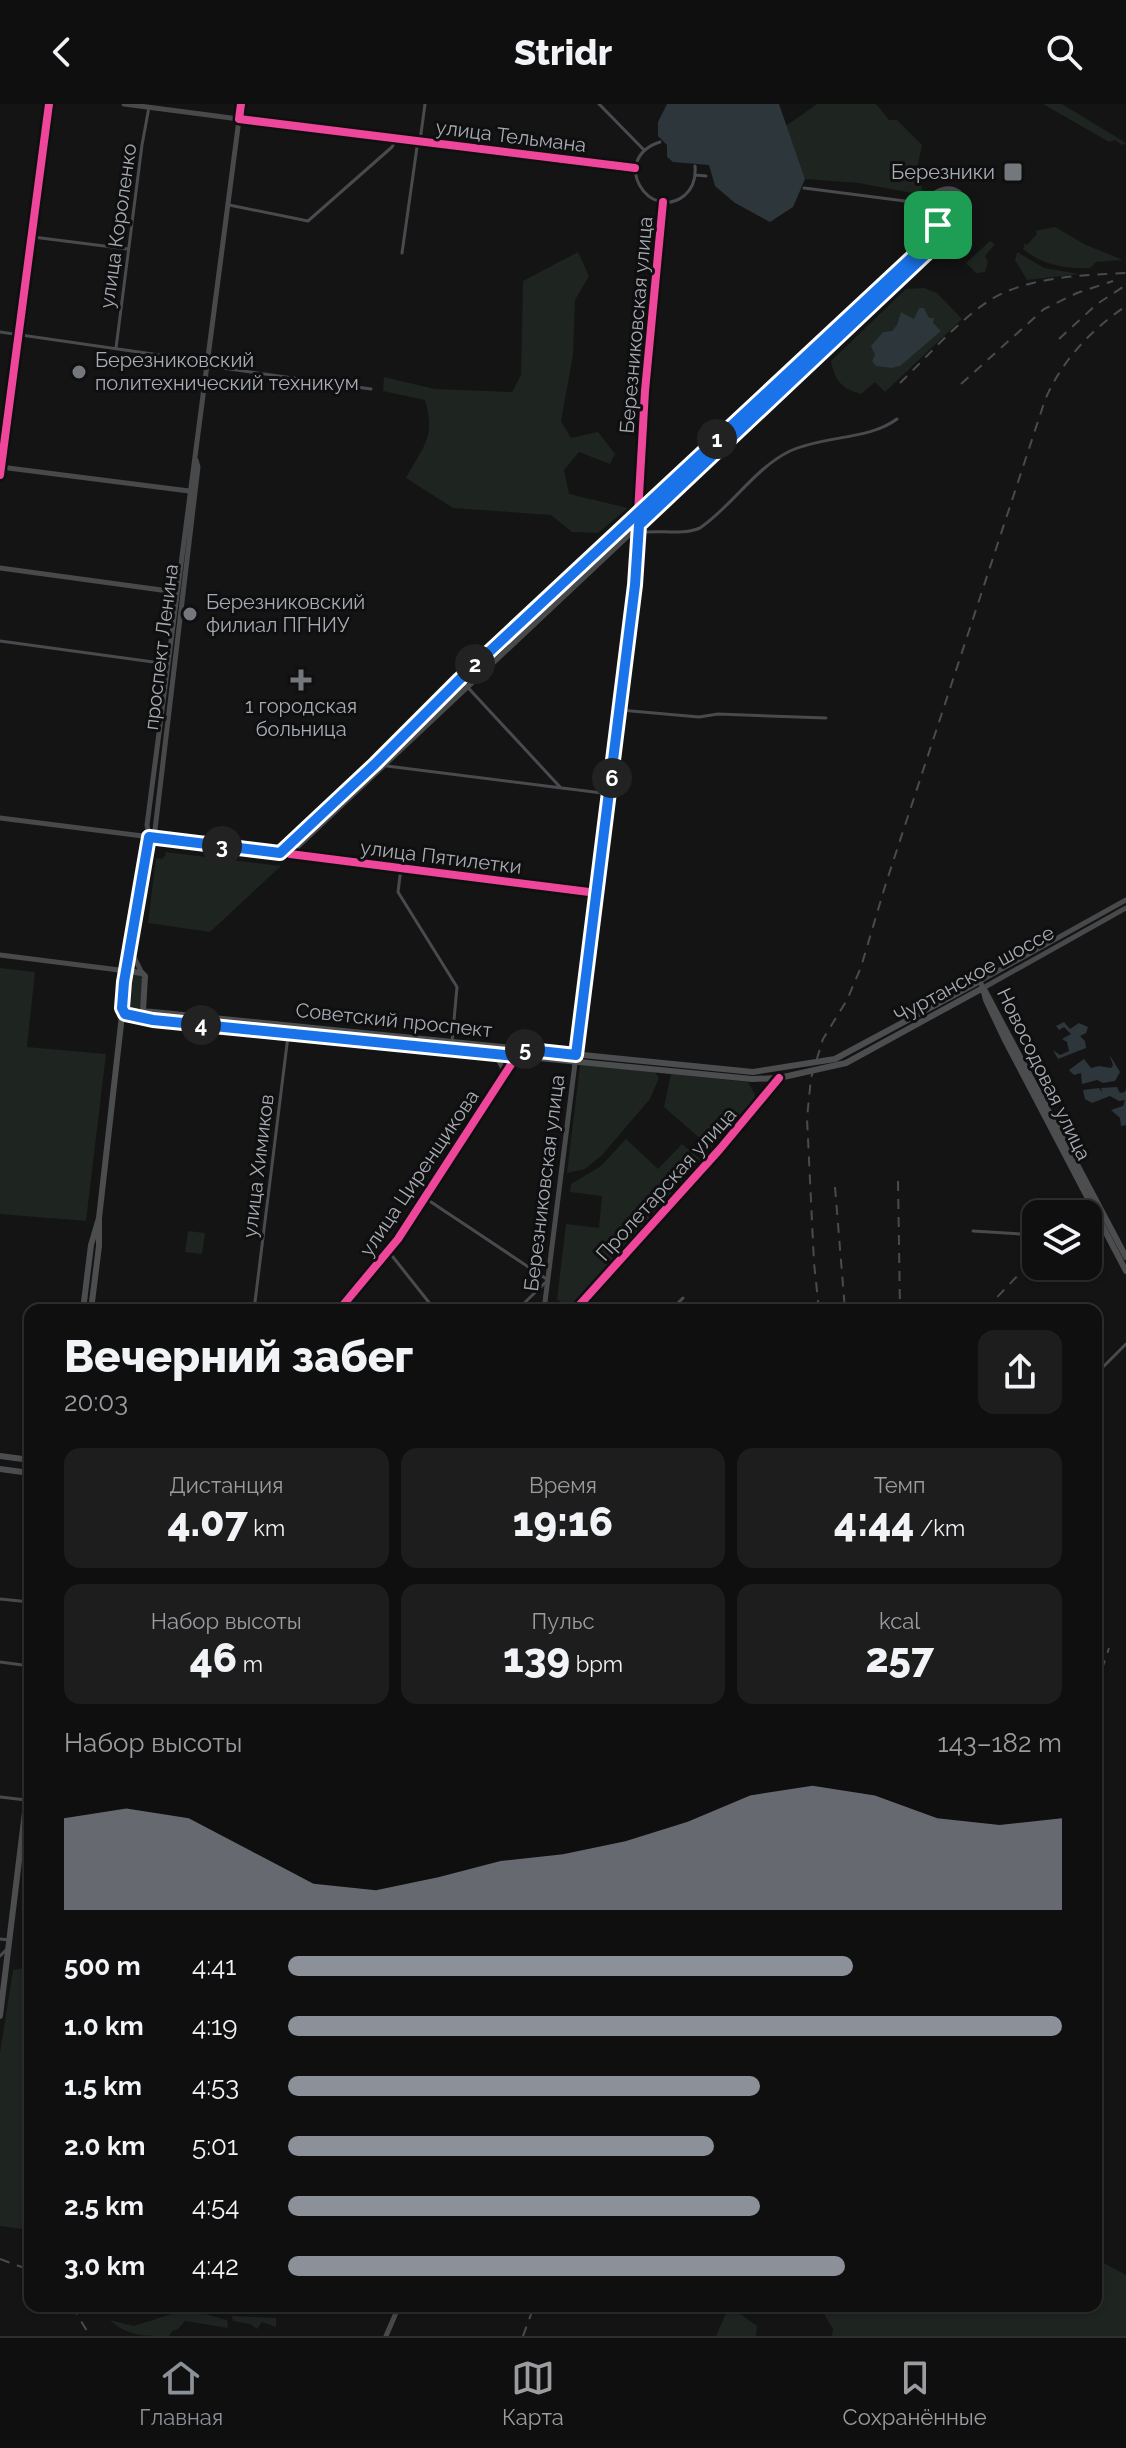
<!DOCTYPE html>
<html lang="ru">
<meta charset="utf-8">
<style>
body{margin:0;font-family:Raleway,sans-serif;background:#1d1d1e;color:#f1f3f6;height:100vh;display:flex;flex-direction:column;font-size:30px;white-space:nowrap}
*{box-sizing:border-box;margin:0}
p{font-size:26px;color:#9b9c9f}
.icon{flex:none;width:44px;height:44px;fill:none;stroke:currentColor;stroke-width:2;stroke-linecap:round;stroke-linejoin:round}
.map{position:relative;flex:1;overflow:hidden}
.details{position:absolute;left:24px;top:1200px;width:1078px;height:1008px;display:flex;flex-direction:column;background:#0f0f10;border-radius:16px;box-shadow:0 2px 6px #0004,0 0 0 2px #2f2f30}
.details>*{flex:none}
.fabs{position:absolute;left:1022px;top:1096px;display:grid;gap:16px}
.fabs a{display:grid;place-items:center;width:80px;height:80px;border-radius:16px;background:#0f0f10;box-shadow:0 2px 6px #0004,0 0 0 2px #2f2f30;font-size:40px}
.pin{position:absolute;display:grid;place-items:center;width:68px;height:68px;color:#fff;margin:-34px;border-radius:16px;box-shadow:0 4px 12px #0006}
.km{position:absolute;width:40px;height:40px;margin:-20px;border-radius:50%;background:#222;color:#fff;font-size:22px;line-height:40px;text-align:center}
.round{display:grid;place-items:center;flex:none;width:84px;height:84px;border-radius:16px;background:#1d1d1e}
.headline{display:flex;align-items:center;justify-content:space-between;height:136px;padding:0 40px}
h1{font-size:44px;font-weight:800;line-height:60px}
.metrics{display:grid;grid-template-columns:repeat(3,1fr);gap:12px;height:136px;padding:8px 40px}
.metrics div{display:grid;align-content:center;border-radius:16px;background:#1d1d1e;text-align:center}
.metrics b{font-size:40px;font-weight:800}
.metrics small{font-size:22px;font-weight:400}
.metrics p{font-size:22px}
.chart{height:224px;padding:16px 40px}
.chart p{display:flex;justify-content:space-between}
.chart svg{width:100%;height:144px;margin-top:8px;fill:#8c9099;opacity:.7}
ul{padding:0 40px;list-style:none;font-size:26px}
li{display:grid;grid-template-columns:128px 96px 1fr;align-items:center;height:60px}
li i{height:20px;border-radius:10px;background:#8c9099}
header{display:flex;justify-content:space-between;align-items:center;height:104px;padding:0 40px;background:#0f0f10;font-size:36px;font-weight:800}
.tabs{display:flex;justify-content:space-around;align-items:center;height:112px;border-top:2px solid #2f2f30;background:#0f0f10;font-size:22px;color:#9b9c9f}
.tabs a{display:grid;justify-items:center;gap:4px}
.tabs .active{color:#8c9099}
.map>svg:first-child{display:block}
.green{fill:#1e241f;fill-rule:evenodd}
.water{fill:#2d363a}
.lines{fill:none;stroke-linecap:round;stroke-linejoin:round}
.street{stroke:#494a4d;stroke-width:3}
.secondary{stroke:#48494b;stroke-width:5}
.primary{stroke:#4b4d4f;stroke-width:6}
.rail{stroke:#4a4b4d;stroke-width:2;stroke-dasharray:10 8;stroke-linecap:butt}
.cycleway-casing{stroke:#0f0f10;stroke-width:13}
.cycleway{stroke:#ed469a;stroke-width:8}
.route-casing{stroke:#fff;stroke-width:16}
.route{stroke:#1a73e8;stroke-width:10}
.poi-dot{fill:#74777c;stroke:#0f0f10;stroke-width:3}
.labels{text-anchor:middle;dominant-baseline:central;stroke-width:6;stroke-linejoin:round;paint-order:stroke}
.street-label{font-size:20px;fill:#a7acb4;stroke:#0f0f10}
.poi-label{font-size:20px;fill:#a7acb4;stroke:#0f0f10;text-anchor:start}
</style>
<header><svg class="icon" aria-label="back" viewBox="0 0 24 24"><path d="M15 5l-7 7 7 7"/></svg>Stridr<svg class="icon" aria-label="search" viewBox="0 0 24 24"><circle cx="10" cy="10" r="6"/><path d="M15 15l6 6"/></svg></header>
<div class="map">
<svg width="1126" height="2232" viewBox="0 0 1126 2232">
<rect width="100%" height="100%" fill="#141415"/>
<path class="green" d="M 817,0 L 876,0 L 889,16 L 897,16 L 922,41 L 917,65 L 923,87 L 918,90 L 858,79 L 805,75 L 786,22 Z
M 1043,0 L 1062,0 L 1126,39 L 1122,41 L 1115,36 L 1109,38 Z
M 943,90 L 954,92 L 960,101 L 953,106 L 947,97 L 940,101 L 946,111 L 941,115 C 930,108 932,96 943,90 Z
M 1055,123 L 1086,141 L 1123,156 L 1096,158 L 1090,164 C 1066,165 1042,161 1023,145 L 1025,139 L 1027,141 L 1037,130 L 1035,127 Z
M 990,137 L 995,140 L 985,152 L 988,158 L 985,168 L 976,169 L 966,159 Z
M 578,148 L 589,172 L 575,196 L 573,251 L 561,317 L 571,334 L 598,328 L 615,350 L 610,360 L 579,348 L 564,366 L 569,390 L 628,404 L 598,429 L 572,428 L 551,411 L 453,404 L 406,374 C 423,342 436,334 425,296 L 383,287 L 384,273 L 435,285 L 512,288 L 521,271 L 523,177 Z
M 1017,148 L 1044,164 L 1079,170 L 1027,176 L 1015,156 Z
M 924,184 L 937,189 L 962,215 L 885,288 L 875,278 L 861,290 C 841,284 835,277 831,257 L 906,185 ZM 910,214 L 932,219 L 941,227 L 872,257 L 892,227 Z
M 165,748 L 281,762 L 210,828 L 148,819 L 156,754 L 162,755 L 166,751 Z
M 0,864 L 35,868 L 27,943 L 106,950 L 86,1117 L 0,1110 Z
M 138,870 L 143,874 L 141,901 L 138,906 L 132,907 L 126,901 L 130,873 Z
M 580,961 L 655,968 L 659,974 L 650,995 L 602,1051 L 585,1065 L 567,1069 Z
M 671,970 L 748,978 L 756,993 L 711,1044 L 664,1003 Z
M 626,1035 L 658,1065 L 682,1040 L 700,1055 L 573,1204 L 557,1196 L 566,1120 L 599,1124 L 602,1092 L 570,1088 L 571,1080 L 601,1062 Z
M 188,1127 L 205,1129 L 202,1150 L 185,1148 Z
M 30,1863 L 30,2126 L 0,2122 L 0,1949 L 13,1866 Z
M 1096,2155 L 1126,2171 L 1126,2232 L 832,2232 L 833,2225 L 819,2202 L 1096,2202 Z
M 729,2202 L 757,2222 L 756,2232 L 716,2232 Z
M 187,2205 L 227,2216 L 228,2224 L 185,2217 L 178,2225 L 172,2227 L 169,2232 C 142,2232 127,2232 110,2216 L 134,2222 Z
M 232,2212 L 276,2214 L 276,2223 L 262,2218 L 257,2225 L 250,2220 L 233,2217 Z"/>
<path class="water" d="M 667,0 L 779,0 L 805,75 L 793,103 L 770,118 L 735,99 L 715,82 L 709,61 L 673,58 L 667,53 L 667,41 L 658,32 L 658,18 Z
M 919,204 L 924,204 L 929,214 L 934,214 L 933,219 L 941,227 L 900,262 L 892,264 L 876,262 L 872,257 L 875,251 L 871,242 L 883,228 L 892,227 L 897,221 L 901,208 L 914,215 Z
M 1064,918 L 1070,925 L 1079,919 L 1088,923 L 1086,929 L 1080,932 L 1085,937 L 1086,944 L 1058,955 L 1053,946 L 1060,951 L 1069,947 L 1067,938 L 1062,935 L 1071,930 L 1064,923 L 1059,926 L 1056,922 Z
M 1109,950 L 1120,968 L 1115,977 L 1103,979 L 1097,976 L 1082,980 L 1081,969 L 1074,971 L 1069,966 L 1084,955 L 1091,964 L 1099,962 L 1111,964 L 1113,961 Z
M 1117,983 L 1120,989 L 1125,988 L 1126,984 L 1126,1021 L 1121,1022 L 1120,1014 L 1111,1006 L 1123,1002 L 1125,996 L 1119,997 L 1110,992 L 1092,999 L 1085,995 L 1083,986 L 1099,984 L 1102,988 L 1101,984 Z"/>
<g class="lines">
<path class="street" d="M 599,0 L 644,46
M 239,15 L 635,64
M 420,37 L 425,0
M 660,38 C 608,55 650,120 685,91 C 694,83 696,73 695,62
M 696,71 L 706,72
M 804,84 L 928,100
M 229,101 L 308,117 L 392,43 L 397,34
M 33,133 L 128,145
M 402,149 L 418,36
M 0,228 L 208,258
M 116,244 L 142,41 L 149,3
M 208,262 L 371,285
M 0,371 L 49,0
M 638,409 L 645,287 L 663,98
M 639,429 C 658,425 681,432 700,424 C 732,402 755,364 790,347 C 826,331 869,336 897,315
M 0,537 L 168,560
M 460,575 L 561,684
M 620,606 L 699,613 L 718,610 L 826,614
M 387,662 L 610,690
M 401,764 L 398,788 L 457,883 L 452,938
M 425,1094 L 548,1176 L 517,1206
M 1088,1119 L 1098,1115
M 973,1127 L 1036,1131
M 389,1148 L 435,1206
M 254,1206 L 288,932
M 575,1206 L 720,1045 L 779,974
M 671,1206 L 683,1194
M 1096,1270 L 1126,1240
M 0,1495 L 30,1498
M 0,1558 L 30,1562
M 0,1693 L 26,1696
M 0,1835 L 9,1836
M 0,1852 L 6,1846"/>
<path class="secondary" d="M 124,0 L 239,15
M 931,115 L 941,123 L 954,123
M 0,363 L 189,387
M 0,464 L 176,488
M 0,714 L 597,789
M 149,733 L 147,721 L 241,0
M 280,749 L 375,660 L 460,575 L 923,143 C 937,125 922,109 932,91 C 948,79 964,85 968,104 L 963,117 L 290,750
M 1126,796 L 980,877 L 983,884 L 1126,804
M 0,851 L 127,867 L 146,746 L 149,733 L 155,726 L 198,363 L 196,356
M 133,851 L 142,869
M 489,950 L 499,957 L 505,969
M 339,1206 L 398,1135 L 516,951
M 544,1206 L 635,481 L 638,409
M 386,2232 L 399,2202"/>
<path class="primary" d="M 983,884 L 986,896 L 1004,934 L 1126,1167
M 985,887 L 1126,1153
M 122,904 L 128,912 L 153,916 L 752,975 L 779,974 L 846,959 L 983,884
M 143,907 L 753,968 L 835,955 L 980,877
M 83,1206 L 91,1141 L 99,1114
M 91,1206 L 99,1142 L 99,1114 L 127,867 L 142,869 L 145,872 L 143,907
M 0,1352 L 30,1356
M 0,1365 L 30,1369
M 0,1912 L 30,1667"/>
<path class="rail" d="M 1059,235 L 1097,200 L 1126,181
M 900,279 C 928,252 955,220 987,198 C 1024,173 1082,171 1126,169
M 961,280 L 1044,205 L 1077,189 L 1113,177
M 898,1077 L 900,1206
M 835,1083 L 845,1206
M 819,1206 L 814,1159 L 807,1014 L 811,974 L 823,935 L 847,896 L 861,863 L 886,779 L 1045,296 C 1062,256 1091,226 1126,202
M 985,1206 L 1021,1168
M 1096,1583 L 1109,1544
M 0,2155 L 30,2166
M 72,2202 L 90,2232
M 523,2232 L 534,2202"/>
<defs>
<path id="cycleway" d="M 241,0 L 239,15 L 635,64
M 0,371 L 49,0
M 638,409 L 645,287 L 663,98
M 290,750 L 597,789
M 339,1206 L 398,1135 L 521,945
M 575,1206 L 720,1045 L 779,974"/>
</defs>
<use href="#cycleway" class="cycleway-casing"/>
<use href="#cycleway" class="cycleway"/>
</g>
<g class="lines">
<defs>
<path id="route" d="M 929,111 L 938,121 L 955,123 L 639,421 L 635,481 L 576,951 L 521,945 L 516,952 L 153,916 L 125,910 L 122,904 L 124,878 L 149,733 L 280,749 L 375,660 L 460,575 L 923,143 L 931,128 Z"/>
</defs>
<use href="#route" class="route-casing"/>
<use href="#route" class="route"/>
</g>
<g class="poi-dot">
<rect x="1003" y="58" width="20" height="20" rx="4"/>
<circle cx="79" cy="268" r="8"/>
<circle cx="190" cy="510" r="8"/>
<path d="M297 564h8v8h8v8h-8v8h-8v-8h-8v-8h8z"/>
</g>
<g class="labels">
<g class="street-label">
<text transform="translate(511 32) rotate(7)">улица Тельмана</text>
<text transform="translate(118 122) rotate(-82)">улица Короленко</text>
<text transform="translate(636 221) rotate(-85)">Березниковская улица</text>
<text transform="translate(161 543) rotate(-83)">проспект Ленина</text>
<text transform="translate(441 753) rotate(7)">улица Пятилетки</text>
<text transform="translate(974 870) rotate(-29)">Чуртанское шоссе</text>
<text transform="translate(394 916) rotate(6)">Советский проспект</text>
<text transform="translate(1044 970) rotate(64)">Новосодовая улица</text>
<text transform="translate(258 1062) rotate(-83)">улица Химиков</text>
<text transform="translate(419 1069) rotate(-56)">улица Циренщикова</text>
<text transform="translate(544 1079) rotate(-83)">Березниковская улица</text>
<text transform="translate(666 1080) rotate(-48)">Пролетарская улица</text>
</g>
<g class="poi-label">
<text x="995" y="68" text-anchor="end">Березники</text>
<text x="95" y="256">Березниковский<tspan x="95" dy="23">политехнический техникум</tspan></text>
<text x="206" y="498">Березниковский<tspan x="206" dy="23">филиал ПГНИУ</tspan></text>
<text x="301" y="602" text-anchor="middle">1 городская<tspan x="301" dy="23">больница</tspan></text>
</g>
</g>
</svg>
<div class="fabs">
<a><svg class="icon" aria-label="layers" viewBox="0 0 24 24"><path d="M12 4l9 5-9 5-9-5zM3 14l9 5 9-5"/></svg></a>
</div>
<div class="pin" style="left:938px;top:121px;background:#1e9e55"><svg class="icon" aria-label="arrive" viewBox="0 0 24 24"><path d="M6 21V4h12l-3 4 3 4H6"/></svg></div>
<b class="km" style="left:717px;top:335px">1</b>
<b class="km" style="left:475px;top:560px">2</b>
<b class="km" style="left:222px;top:742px">3</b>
<b class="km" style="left:201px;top:921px">4</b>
<b class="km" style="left:525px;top:945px">5</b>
<b class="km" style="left:612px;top:674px">6</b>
<section class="details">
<div class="headline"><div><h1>Вечерний забег</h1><p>20:03</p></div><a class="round"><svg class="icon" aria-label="share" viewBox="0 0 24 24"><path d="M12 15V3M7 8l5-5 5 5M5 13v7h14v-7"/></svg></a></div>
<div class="metrics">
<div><p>Дистанция</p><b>4.07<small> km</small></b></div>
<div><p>Время</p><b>19:16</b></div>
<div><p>Темп</p><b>4:44<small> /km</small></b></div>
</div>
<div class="metrics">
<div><p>Набор высоты</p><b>46<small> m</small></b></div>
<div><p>Пульс</p><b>139<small> bpm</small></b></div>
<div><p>kcal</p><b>257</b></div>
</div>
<div class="chart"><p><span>Набор высоты</span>143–182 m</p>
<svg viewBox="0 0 160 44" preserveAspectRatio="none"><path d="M0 44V16L10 13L20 16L30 26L40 36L50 38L60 34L70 29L80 27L90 23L100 17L110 9L120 6L130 9L140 16L150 18L160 16V44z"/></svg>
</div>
<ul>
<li><b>500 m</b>4:41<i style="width:73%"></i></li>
<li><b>1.0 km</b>4:19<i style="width:100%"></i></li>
<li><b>1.5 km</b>4:53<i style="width:61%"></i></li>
<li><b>2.0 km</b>5:01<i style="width:55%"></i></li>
<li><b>2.5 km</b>4:54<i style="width:61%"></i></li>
<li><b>3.0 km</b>4:42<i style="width:72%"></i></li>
</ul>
</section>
</div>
<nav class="tabs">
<a class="active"><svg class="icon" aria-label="home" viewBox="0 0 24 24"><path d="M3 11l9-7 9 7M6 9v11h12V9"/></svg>Главная</a>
<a><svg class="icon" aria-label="map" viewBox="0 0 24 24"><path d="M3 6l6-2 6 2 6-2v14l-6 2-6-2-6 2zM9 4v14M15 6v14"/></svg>Карта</a>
<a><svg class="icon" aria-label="saved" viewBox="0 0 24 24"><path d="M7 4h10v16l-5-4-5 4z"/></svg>Сохранённые</a>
</nav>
